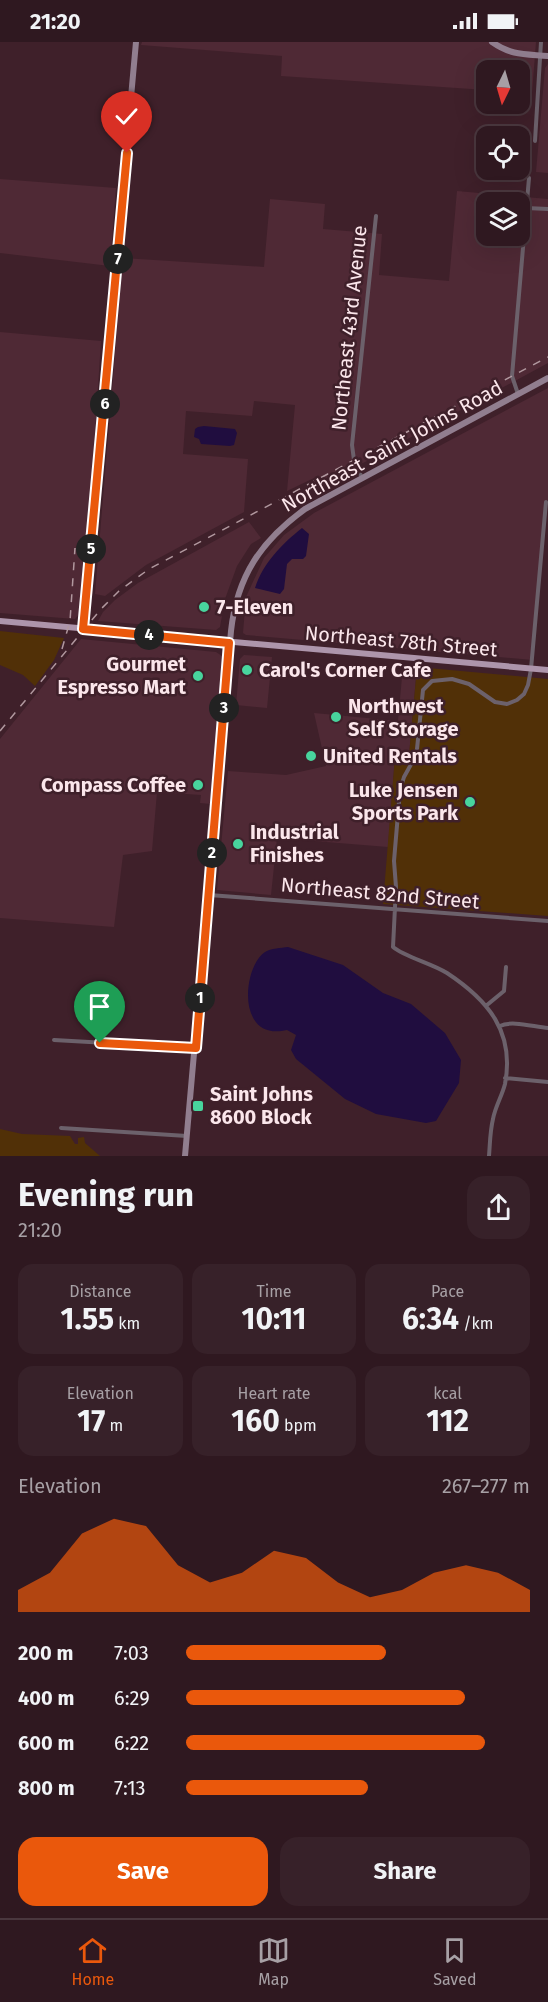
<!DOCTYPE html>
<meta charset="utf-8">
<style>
body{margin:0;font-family:"Fira Sans",sans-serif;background:#372129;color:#f1f3f6;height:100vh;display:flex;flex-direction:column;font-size:22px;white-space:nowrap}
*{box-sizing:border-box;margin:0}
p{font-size:20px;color:#a7a0a5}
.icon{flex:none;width:33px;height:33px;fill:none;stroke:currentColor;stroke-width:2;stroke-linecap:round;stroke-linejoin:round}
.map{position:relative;height:1114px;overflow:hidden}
.panel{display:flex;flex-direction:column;background:#2f1820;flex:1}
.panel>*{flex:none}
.needle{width:39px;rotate:185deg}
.tools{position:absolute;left:476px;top:18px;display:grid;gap:12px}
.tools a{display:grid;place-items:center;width:54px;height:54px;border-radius:12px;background:#2f1820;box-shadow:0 6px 24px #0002,0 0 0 2px #4a373e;font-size:30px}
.pin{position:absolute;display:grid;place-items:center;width:51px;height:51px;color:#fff;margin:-62px -26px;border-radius:50% 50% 50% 0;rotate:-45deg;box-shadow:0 0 6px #0007}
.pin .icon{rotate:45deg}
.km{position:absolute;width:30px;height:30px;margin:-15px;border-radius:50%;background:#222;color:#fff;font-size:16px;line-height:30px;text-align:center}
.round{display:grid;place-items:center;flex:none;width:63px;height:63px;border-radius:18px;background:#372129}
.overview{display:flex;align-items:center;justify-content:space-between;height:102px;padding:0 18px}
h1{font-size:33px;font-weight:700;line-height:45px}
.stats{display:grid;grid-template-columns:repeat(3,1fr);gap:9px;height:102px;padding:6px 18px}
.stats div{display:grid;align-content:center;border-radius:15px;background:#372129;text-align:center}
.stats b{font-size:30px;font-weight:700}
.stats small{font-size:16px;font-weight:400}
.stats p{font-size:16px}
.chart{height:168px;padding:12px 18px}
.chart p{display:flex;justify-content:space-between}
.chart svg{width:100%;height:108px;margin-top:6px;fill:#ea580c;opacity:.7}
.primary-button{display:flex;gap:12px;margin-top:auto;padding:12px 18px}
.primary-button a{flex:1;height:69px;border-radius:18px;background:#ea580c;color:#fff;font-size:24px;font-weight:700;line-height:69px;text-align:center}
.primary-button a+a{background:#372129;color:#f1f3f6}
ul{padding:0 18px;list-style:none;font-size:20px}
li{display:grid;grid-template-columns:96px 72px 1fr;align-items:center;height:45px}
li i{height:15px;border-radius:8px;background:#ea580c}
.status{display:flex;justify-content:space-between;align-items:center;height:42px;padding:0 30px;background:#2f1820;direction:ltr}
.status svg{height:16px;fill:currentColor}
.tab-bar{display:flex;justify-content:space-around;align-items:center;height:84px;border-top:2px solid #4a373e;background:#2f1820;font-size:16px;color:#a7a0a5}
.tab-bar a{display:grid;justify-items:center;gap:3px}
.tab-bar .selected{color:#ea580c}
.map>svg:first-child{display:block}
.built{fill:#4f2935;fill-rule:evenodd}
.green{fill:#513007}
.water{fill:#200d3f}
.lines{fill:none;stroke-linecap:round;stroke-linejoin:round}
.street{stroke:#6c616b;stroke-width:4}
.secondary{stroke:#917e8f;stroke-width:6}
.primary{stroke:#ad95ab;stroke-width:6}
.rail{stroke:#b1989f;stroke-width:1.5;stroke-dasharray:8 8;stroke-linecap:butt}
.route-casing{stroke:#fff;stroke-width:12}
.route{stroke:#ea580c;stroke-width:8}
.poi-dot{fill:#48d49d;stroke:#3f202a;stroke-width:2}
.labels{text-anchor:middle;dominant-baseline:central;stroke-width:5;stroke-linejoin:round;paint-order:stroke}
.street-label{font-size:20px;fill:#fbe6eb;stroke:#3f202a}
.poi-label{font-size:20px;font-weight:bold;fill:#fbe6eb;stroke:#3f202a;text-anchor:start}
</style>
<div class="status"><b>21:20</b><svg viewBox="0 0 49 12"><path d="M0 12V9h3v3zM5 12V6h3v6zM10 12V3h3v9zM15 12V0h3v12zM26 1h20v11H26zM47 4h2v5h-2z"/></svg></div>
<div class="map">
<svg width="548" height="1114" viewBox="0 0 548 1114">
<rect width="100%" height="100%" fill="#3f202a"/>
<path class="built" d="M 142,0 L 536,0 L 532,51 L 519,51 L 519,28 L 486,28 L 486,48 L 281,34 L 282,14 L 141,3 Z
M 548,22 L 548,131 L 536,130 L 545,26 Z
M 0,137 L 116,146 L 110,224 L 0,211 Z
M 457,149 L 548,157 L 548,321 L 365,420 L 317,441 L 314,436 L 287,449 L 295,363 L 254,359 L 252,374 L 186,369 L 183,412 L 248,417 L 244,470 L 146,523 L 105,554 L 95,552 L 123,216 L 264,225 L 270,157 L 325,162 L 323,187 L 382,192 L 379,233 L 449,239 ZM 486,160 L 519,160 L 519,194 L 486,194 Z
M 0,290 L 101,299 L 92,437 L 80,571 L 75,577 L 0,571 Z
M 548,346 L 548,458 L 545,458 L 533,618 L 246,593 L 243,591 L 246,555 L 264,516 L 284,493 L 314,471 Z
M 249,480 L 261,496 L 251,502 L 237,524 L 225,557 L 220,585 L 216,588 L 98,579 L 103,570 L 115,558 L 138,541 Z
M 81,597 L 216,610 L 222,614 L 211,762 L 200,761 L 201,753 L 157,750 L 152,809 L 123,813 L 114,885 L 0,876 L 0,697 Z
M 244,613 L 272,615 L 267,666 L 236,663 L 240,617 Z
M 403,624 L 417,625 L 409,714 L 395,715 L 388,805 L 277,796 L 271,853 L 217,848 L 228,729 L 286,733 L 326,724 L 314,671 L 398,679 Z"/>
<path class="green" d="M 0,589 L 64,596 L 54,618 L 35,644 L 23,633 L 0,623 Z
M 417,625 L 548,637 L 548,874 L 383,862 L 395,714 L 409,713 Z
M 0,1087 L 22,1092 L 70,1094 L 75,1102 L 78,1102 L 78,1096 L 84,1095 L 85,1101 L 100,1114 L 0,1114 Z"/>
<path class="water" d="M 204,384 L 235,387 L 237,391 L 234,403 L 230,404 L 201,402 L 199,397 L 194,395 L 195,387 L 198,385 Z
M 302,486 L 309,492 L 306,514 L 303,517 L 292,517 L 287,522 L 284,547 L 280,552 L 255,546 C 263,521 282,502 302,486 Z
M 288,905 L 343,923 L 383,951 L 411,962 L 445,991 L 461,1018 L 459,1041 L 436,1079 L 426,1081 L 376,1072 L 345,1057 L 296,1017 L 291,1008 L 296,993 L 287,988 C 235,1000 243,924 265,910 C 271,906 281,906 288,905 Z"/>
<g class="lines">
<path class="street" d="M 535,99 L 541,0
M 526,166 L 548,167
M 518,352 L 512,334 L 529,136
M 362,436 L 354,418 L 352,403 L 376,174
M 209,853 L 548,879
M 487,963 L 504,949 L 506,925
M 500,984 C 512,978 534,985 548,986
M 54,998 L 195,1006
M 505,1036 L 548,1040
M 61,1086 L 187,1094
M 489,1114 C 490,1102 490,1089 493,1077 C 495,1065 502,1054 505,1042 C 515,990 488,958 447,931 C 431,921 405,915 393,905 L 396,845 L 394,819 L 400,748 L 404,735 L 414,717 L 417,707 L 423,648 L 432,639 L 452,637 L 469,642 L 495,660 L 507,662 L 517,658 L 524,652 L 528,643 L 531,627 L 546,460"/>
<path class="secondary" d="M 492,0 C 512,14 525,12 548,14
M 83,587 L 136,0
M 185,1114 L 231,589 C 237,534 261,499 305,467 L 548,336"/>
<path class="primary" d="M 0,579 L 548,628"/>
<path class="rail" d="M 62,607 L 70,579 L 75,506
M 0,689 L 101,567 L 119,549 L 149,527 L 548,315"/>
</g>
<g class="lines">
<defs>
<path id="route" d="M 100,1001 L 196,1006 L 229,601 L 83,587 L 127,111"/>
</defs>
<use href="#route" class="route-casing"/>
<use href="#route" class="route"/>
</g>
<g class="poi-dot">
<circle cx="204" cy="565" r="6"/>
<circle cx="247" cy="628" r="6"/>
<circle cx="198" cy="634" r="6"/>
<circle cx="336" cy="675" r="6"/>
<circle cx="311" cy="714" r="6"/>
<circle cx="198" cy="743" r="6"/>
<circle cx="470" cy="760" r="6"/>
<circle cx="238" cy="802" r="6"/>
<rect x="192" y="1058" width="12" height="12" rx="3"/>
</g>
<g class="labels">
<g class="street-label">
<text transform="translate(349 286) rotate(-84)">Northeast 43rd Avenue</text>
<text transform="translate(392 404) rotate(-29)">Northeast Saint Johns Road</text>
<text transform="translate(401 599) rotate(5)">Northeast 78th Street</text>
<text transform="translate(380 851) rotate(5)">Northeast 82nd Street</text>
</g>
<g class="poi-label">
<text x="216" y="565">7-Eleven</text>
<text x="186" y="622" text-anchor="end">Gourmet<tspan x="186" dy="23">Espresso Mart</tspan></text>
<text x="259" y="628">Carol's Corner Cafe</text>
<text x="348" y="664">Northwest<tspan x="348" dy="23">Self Storage</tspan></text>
<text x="323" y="714">United Rentals</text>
<text x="186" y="743" text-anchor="end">Compass Coffee</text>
<text x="458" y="748" text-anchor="end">Luke Jensen<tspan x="458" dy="23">Sports Park</tspan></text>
<text x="250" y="790">Industrial<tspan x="250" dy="23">Finishes</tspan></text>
<text x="210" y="1052">Saint Johns<tspan x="210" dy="23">8600 Block</tspan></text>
</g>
</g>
</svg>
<div class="tools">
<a><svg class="needle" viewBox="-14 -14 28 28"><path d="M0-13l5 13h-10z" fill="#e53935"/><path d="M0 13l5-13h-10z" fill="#a7a0a5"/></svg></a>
<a><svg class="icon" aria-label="locate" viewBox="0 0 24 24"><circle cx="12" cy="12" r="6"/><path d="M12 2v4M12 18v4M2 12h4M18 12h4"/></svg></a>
<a><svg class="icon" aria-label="layers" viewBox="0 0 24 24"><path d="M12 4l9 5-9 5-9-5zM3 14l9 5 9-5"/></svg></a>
</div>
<div class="pin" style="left:100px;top:1001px;background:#1e9e55"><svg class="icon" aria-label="arrive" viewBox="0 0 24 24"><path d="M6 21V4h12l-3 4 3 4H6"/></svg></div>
<div class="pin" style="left:127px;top:111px;background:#d93025"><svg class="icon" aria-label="check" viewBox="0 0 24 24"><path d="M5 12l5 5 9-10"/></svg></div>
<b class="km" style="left:200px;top:956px">1</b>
<b class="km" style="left:212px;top:811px">2</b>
<b class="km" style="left:224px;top:666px">3</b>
<b class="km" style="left:149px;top:593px">4</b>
<b class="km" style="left:91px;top:507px">5</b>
<b class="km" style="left:105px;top:362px">6</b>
<b class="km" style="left:118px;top:217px">7</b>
</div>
<section class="panel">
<div class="overview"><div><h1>Evening run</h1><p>21:20</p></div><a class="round"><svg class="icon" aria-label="share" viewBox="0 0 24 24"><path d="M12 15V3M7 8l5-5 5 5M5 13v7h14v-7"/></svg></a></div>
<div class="stats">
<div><p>Distance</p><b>1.55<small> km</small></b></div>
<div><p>Time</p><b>10:11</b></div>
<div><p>Pace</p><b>6:34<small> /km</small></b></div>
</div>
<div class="stats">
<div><p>Elevation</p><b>17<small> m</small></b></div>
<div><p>Heart rate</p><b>160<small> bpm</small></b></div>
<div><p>kcal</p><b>112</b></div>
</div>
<div class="chart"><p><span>Elevation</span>267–277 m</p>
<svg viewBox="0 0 160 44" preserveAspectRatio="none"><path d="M0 44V35L10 28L20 12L30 6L40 9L50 25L60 32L70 28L80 19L90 22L100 32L110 38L120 35L130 28L140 25L150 28L160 35V44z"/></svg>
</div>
<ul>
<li><b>200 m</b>7:03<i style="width:58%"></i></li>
<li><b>400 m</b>6:29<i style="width:81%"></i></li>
<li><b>600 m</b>6:22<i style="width:87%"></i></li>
<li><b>800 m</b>7:13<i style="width:53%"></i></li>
</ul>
<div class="primary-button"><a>Save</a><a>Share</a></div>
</section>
<nav class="tab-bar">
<a class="selected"><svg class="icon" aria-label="home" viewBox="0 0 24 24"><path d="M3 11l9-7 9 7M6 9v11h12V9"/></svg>Home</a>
<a><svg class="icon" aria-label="map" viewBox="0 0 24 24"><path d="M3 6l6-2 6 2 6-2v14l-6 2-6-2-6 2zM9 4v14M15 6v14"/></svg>Map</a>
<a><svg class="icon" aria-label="saved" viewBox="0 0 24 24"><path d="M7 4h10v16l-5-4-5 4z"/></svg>Saved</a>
</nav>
